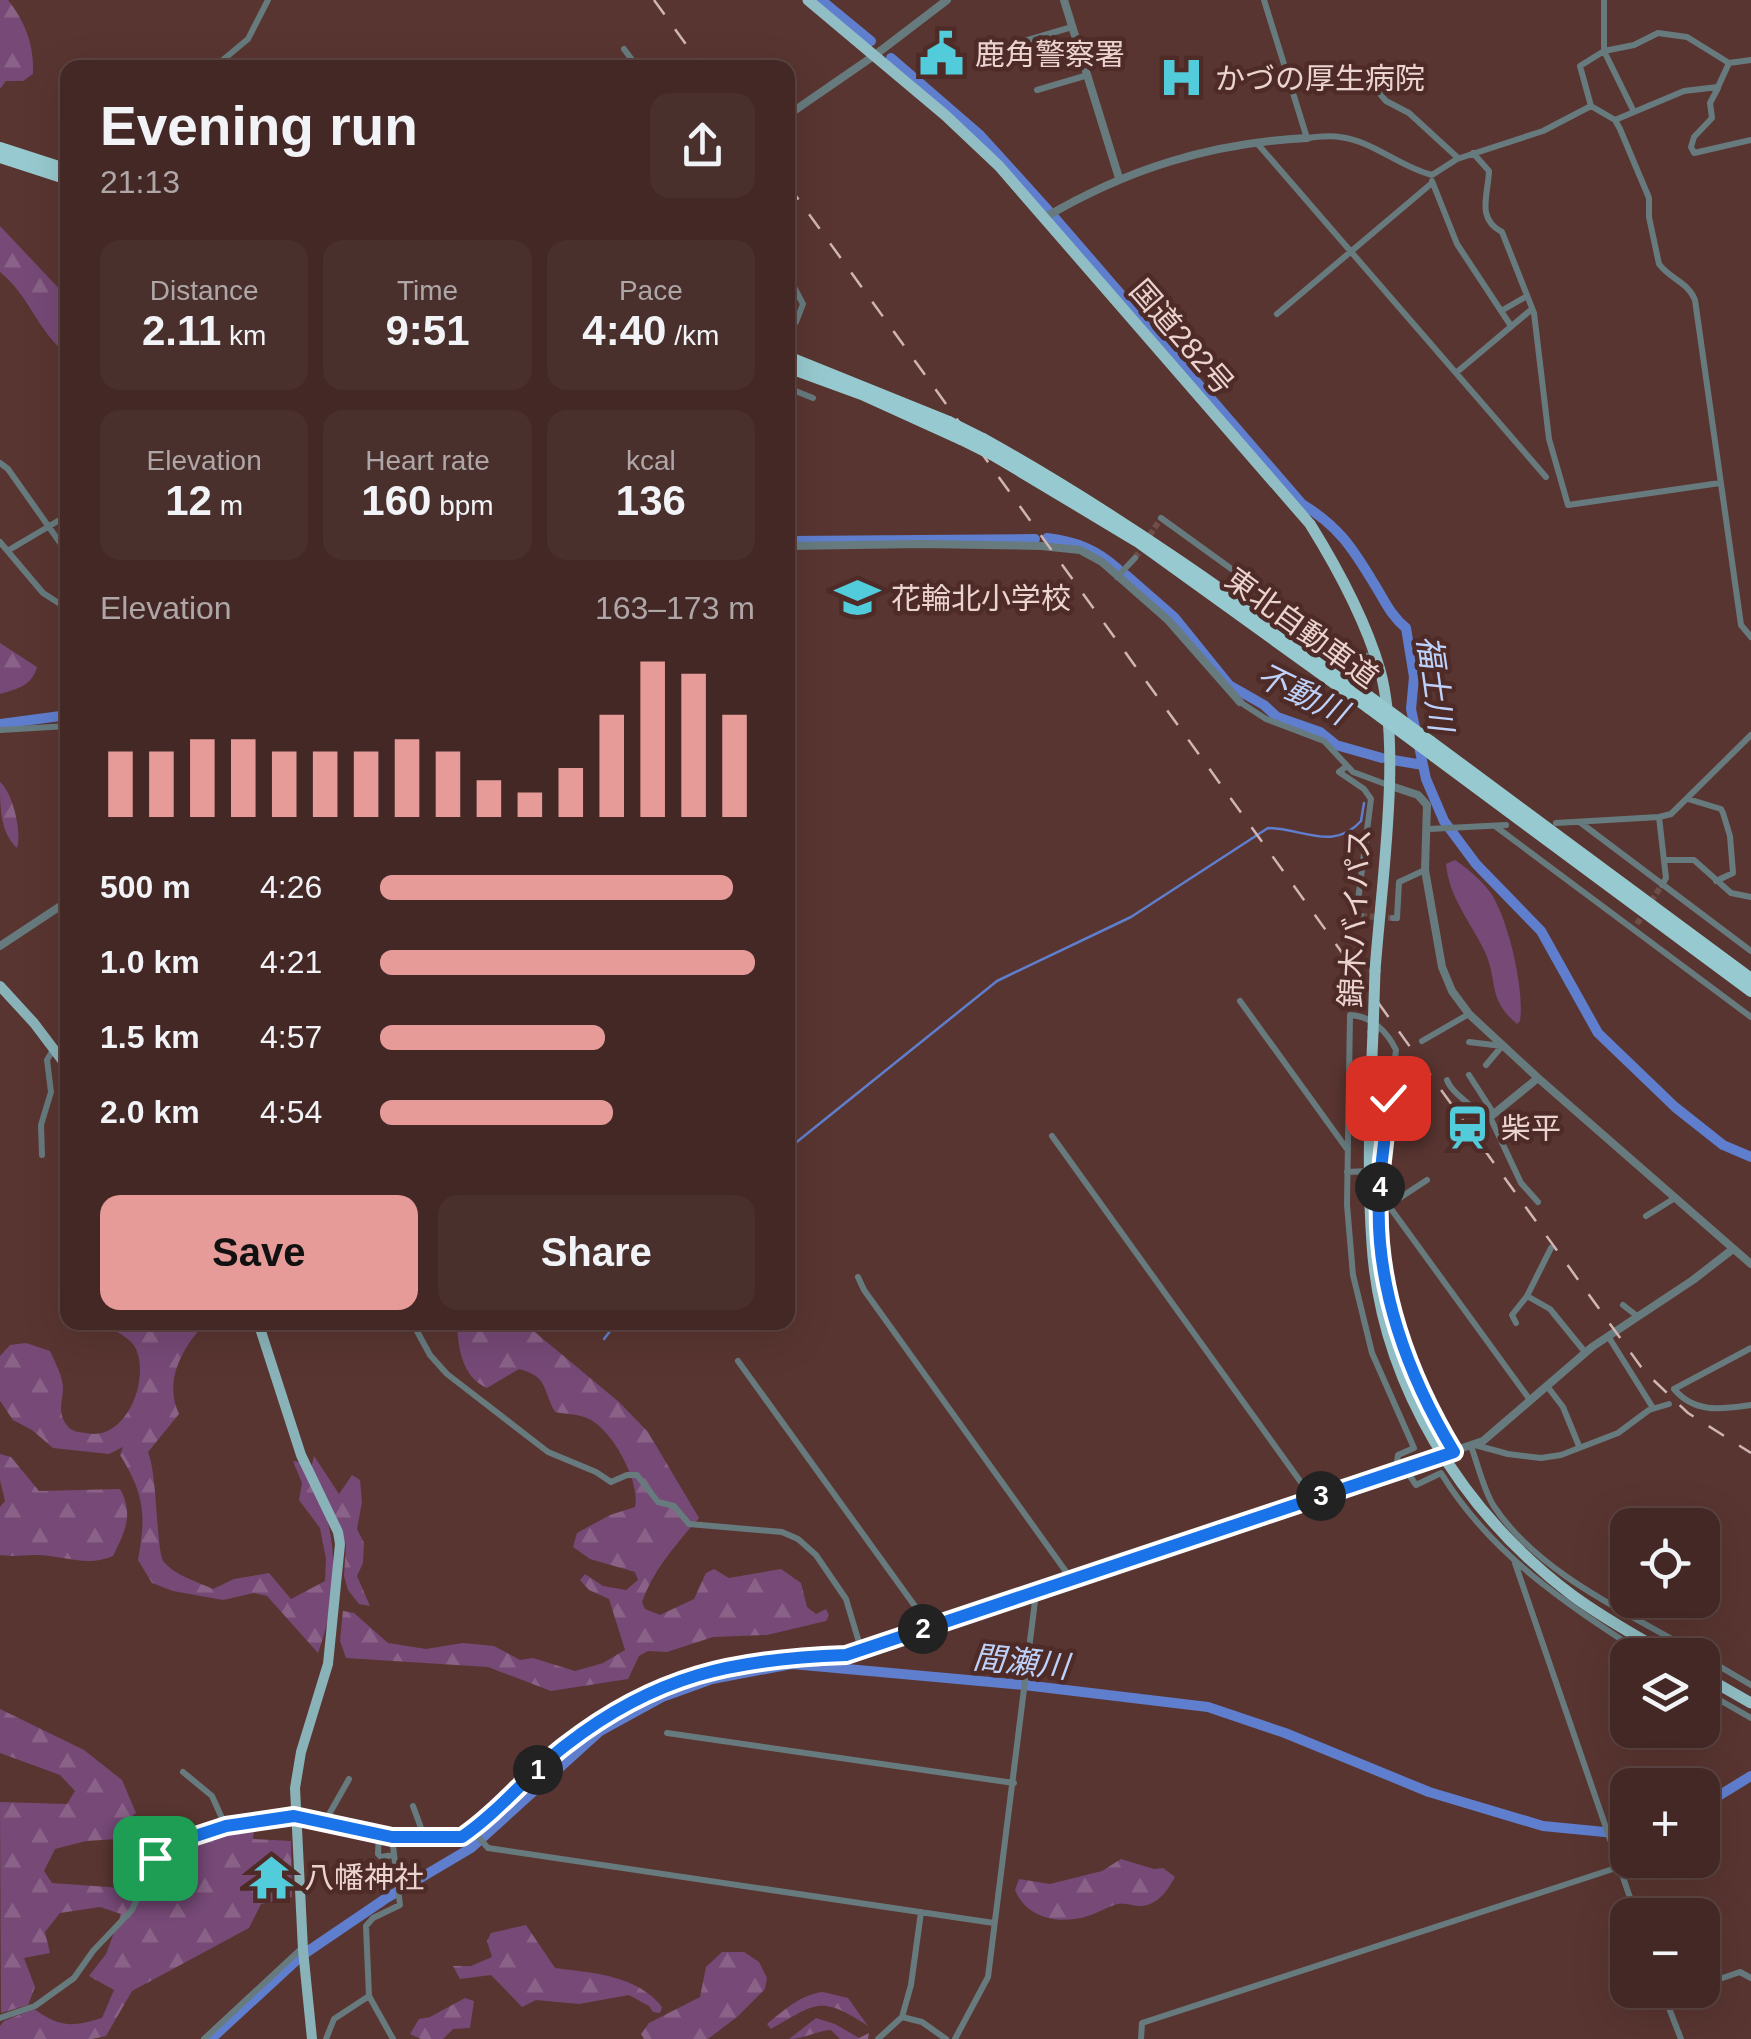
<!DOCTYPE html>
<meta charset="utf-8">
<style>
body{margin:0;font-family:Arial,"Noto Sans JP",sans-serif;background:#4a302d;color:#f1f3f6;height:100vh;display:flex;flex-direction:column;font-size:38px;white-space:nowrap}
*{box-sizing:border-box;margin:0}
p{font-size:32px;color:#afa6a7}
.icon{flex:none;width:55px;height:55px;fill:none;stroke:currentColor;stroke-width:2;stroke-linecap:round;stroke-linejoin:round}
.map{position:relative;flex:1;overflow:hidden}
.side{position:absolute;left:60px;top:60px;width:735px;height:1270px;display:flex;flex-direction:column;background:#432825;border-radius:20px;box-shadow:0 10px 40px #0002,0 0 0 2px #5b4442}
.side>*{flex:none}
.buttons{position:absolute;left:1610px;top:1508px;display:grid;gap:20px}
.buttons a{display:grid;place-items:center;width:110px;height:110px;border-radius:20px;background:#432825;box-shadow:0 10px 40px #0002,0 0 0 2px #5b4442;font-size:50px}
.pin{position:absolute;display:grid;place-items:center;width:85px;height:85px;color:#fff;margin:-42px;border-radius:20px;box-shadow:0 5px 15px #0006}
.km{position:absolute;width:50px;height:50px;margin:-25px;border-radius:50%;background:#222;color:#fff;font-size:28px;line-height:50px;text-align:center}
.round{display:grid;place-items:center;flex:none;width:105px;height:105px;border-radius:20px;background:#4a302d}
.summary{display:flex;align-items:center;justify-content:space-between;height:170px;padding:0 40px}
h1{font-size:55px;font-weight:800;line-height:75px}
.figures{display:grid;grid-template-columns:repeat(3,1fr);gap:15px;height:170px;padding:10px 40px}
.figures div{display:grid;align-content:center;border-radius:20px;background:#4a302d;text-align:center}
.figures b{font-size:42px;font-weight:800}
.figures small{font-size:28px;font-weight:400}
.figures p{font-size:28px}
.chart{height:280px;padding:20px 40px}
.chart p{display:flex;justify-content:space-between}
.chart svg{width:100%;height:180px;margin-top:10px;stroke:#e69b98;stroke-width:6}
.action{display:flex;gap:20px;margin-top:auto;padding:20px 40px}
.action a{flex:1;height:115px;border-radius:20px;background:#e69b98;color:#111;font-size:40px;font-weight:800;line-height:115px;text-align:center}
.action a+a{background:#4a302d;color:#f1f3f6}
ul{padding:0 40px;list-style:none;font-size:32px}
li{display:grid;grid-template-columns:160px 120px 1fr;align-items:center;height:75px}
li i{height:25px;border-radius:12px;background:#e69b98}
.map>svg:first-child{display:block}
.grass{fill:#764976}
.forest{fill:url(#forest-firs)}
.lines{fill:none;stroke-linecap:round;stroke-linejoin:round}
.stream{stroke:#5f7ece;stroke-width:2.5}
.river{stroke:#5f7ece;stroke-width:10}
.minor-tunnel{stroke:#6f4d49;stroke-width:6;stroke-dasharray:6 3;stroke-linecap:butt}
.minor{stroke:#677b7e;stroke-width:6}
.tertiary{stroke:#677b7e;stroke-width:8}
.primary{stroke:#8ab3b9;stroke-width:10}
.trunk{stroke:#90bec4;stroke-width:11}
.motorway{stroke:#97cad0;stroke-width:12}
.rail{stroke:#d0b5b2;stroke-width:2.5;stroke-dasharray:18 18;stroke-linecap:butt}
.trunk-bridge{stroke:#90bec4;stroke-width:11}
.motorway-bridge{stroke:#97cad0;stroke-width:12}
.route-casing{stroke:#fff;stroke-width:20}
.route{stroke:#1a73e8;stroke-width:12}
.labels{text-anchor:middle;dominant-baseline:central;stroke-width:9;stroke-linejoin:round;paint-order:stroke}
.poi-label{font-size:30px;fill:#ebd3d0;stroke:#4e2b27;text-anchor:start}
.street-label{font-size:30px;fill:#ebd3d0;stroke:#4e2b27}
.water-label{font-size:32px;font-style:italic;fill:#bed1fb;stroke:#4e2b27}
</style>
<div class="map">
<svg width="1751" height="2039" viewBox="0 0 1751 2039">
<defs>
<pattern id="forest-firs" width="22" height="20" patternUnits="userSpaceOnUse" patternTransform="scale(2.5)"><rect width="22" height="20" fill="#764976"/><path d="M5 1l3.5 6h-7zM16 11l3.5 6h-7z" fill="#8a6288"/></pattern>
</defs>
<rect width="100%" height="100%" fill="#593531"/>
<path class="grass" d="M 1455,860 C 1467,868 1481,880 1490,892 C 1508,917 1525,991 1520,1021 L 1517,1024 C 1487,999 1498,980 1485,952 C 1471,922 1449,898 1446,864 Z"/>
<path class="forest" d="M 0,0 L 8,0 C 26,23 34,45 33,74 L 23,81 L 6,81 L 0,89 Z
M 0,226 L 67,297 L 67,354 C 38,332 29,295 0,272 Z
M 0,643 L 37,667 C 32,686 17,689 0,694 Z
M 0,782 C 13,793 22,832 17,848 C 0,832 0,807 0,782 Z
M 109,1323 L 205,1323 C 183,1348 163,1380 179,1414 L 148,1452 C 158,1476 156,1554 164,1562 C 174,1575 198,1582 213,1589 L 234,1579 L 269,1573 L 291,1599 L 325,1581 L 326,1559 L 320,1528 L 299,1500 L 302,1483 L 293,1461 L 300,1462 C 310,1482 324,1505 329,1527 C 338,1567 332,1616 318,1653 L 267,1596 L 254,1593 L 223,1600 L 173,1591 L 152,1583 L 138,1560 C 146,1515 145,1495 120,1455 L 123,1447 L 109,1454 L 53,1448 L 32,1430 L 13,1420 L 0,1401 L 0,1356 L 10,1345 L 26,1343 L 50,1351 C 55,1362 62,1375 63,1387 C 63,1401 57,1411 66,1424 C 71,1432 78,1432 86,1433 C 126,1442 150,1380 136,1349 C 130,1336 115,1334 109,1323 Z
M 457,1323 L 524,1323 L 619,1402 L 648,1432 L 699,1518 C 677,1543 653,1570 642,1602 L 645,1609 L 660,1615 L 694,1599 L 706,1573 L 714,1569 L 729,1578 L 781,1569 L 801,1583 L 807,1607 L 816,1614 L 826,1609 L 829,1615 L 826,1621 L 767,1635 L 713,1637 L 667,1652 L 648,1651 L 639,1656 L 628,1679 L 551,1691 L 488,1667 L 346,1658 L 340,1641 L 343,1611 L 354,1613 L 388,1643 L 426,1649 L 463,1643 L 494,1646 L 520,1660 L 533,1658 L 575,1671 L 603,1663 L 625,1650 L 609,1599 L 589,1590 L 580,1580 L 585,1574 L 603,1586 L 626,1590 L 638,1580 L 635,1572 L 590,1559 L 573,1547 L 577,1533 L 610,1515 L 635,1507 C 641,1482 611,1427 587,1418 C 578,1414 565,1414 555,1412 C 542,1389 549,1377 519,1369 L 487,1388 C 462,1377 458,1348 457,1323 Z
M 0,1454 L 11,1457 L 39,1491 L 120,1489 C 134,1514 125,1532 113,1556 C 86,1568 61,1554 33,1555 C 21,1555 12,1557 0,1555 L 0,1507 L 5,1501 L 0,1480 Z
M 314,1456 L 339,1494 L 352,1475 L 360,1480 L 362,1502 L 357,1529 L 364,1543 L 363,1563 L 357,1576 L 370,1606 L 359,1604 L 348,1590 L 344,1576 L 346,1544 L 311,1468 Z
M 0,1709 L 84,1750 L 122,1780 L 136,1813 L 120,1826 L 118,1839 L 86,1841 L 55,1849 L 44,1871 L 52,1883 L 136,1889 L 173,1848 L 255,1824 L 253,1839 L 291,1841 L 292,1897 L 261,1904 L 249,1928 L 132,1991 L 106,2036 L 92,2039 L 0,2039 L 0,2026 L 4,2021 L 34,2009 C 61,2028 72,2027 102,2018 L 114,1990 L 89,1976 L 106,1954 L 121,1914 L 100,1907 L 60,1913 L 45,1932 L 50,1953 L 24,1958 L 35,1987 L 28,2005 L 1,2013 L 0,1802 L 67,1804 L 75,1791 L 60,1775 L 0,1753 Z
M 1121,1859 L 1154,1869 L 1163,1868 L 1175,1877 C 1168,1890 1157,1906 1140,1906 C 1132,1906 1126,1902 1117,1904 C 1107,1907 1098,1913 1088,1916 C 1060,1925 1027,1919 1015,1890 L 1019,1879 L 1050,1884 L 1102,1871 Z
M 526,1925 L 555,1968 C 593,1973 637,1975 662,2007 L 660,2013 L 653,2012 L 649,2006 L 629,1995 L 579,2004 L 536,2000 L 522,2007 L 491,1975 L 460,1979 L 453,1966 L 471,1966 L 492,1957 L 487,1941 L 491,1933 Z
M 722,1952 L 744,1952 L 759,1962 L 767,1978 L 765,1989 L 737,2017 L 708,2039 L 644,2039 L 641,2034 L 649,2023 L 700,1997 L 706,1967 Z
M 823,1992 L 848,1998 L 868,2026 C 819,1994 816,2004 771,2029 L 767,2024 C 784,2010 802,1994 823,1992 Z
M 465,1998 L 474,2001 L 470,2028 L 453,2029 L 443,2039 L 421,2039 L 410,2034 L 419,2019 L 430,2017 Z
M 816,2018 L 835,2024 L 859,2038 L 869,2033 L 868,2039 L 840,2039 L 831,2030 C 815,2031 805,2039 789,2039 Z"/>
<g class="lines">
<path class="stream" d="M 788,1149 L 997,981 L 1131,917 L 1268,828 C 1302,828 1333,852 1361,821 L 1364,803
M 604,1339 L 617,1322"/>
<path class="river" d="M 821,0 L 871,41
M 891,58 L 980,135 L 1048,210
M 1054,217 L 1302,504 C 1338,526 1352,547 1373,582 C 1384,599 1390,615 1406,628 L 1414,677 L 1411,709 L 1426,779 L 1444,821 L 1476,864 L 1541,931 L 1598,1033 L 1675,1107 L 1723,1145 L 1751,1157
M 1047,538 C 1077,542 1096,549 1118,569
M 788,541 L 1035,539
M 1126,575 L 1174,617 L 1229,685 L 1264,705 L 1277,717 L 1320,732 L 1336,745 L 1382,758
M 0,724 L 68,715
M 1393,760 L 1423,765
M 1702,1806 L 1751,1776
M 211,2039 L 301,1956 L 385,1899 L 471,1848 L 600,1731 L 662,1697 L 712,1679 L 792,1664 L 1024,1685 L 1208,1707 L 1285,1733 L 1429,1792 L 1543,1826 L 1615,1833 L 1628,1830"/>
<path class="minor-tunnel" d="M 1135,558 L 1161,518
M 1361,916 L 1393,918
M 1637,924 L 1661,886"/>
<path class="minor" d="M 1264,0 L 1307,138 C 1318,137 1330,135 1340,137 C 1373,141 1400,167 1432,175 L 1457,159 L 1543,131 L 1591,106
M 1604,0 L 1604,51 L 1634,112
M 1021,42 L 1072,27
M 624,49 L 638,68
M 1751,60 L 1729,63 L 1687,37 L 1658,33 L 1634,45 L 1604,51 L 1580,66 L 1591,106 L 1615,120 L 1620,129 L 1649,198 L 1649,217 L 1659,264 C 1670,279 1688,282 1695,300 L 1741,625 L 1751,637
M 218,64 L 248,39 L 268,0
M 1718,88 L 1710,103 L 1712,118 L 1694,137 L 1691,147 L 1694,153 L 1751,140
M 1376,89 L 1386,101 L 1409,113 L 1458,158
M 1037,90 L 1088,75
M 1615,120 L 1684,91 L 1718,87 L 1729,63
M 1256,142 L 1546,477
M 1473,153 L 1489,171 C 1488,196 1476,218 1502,232 L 1534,313 L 1549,439 L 1568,505 L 1720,483
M 1432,181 L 1457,244 L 1511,326
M 788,276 L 803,304 L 796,322 L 788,331
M 1501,311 L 1527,296
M 1277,314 L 1432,183
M 1457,372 L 1532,309
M 788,388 L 813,398
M 0,463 L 8,469 L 68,554
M 1161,518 L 1356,659 L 1374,654
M 0,542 L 43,593 L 68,609
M 9,550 L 68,515
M 1117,577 L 1135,558
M 1240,702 L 1266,719 L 1324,741 L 1353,772 L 1388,785
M 0,730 L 68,726
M 1347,766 L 1339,772 L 1364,789 L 1371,799 L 1356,916 L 1361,916
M 1688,799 L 1721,809 L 1723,813 L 1730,836 L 1733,873 L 1716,881
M 1659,817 L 1666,878 L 1662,885
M 1556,823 L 1659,817 L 1671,814 L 1751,735
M 1581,823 L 1751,951
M 1495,826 L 1751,1017
M 1429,829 L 1506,825
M 1664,860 L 1694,860 L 1731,893 L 1751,897
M 1393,918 L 1397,918 L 1399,882 L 1425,870
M 1240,1001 L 1347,1149
M 1422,1041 L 1469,1014
M 1469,1042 L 1502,1046
M 1486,1065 L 1502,1046
M 1469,1075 L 1494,1114
M 1447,1080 C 1452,1094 1472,1104 1483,1118 L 1490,1117 L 1521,1183 L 1538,1202
M 1052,1136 L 1313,1499
M 42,1155 L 41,1125 L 51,1092 L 47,1060 L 53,1050
M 1347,1172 L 1368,1171
M 1378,1191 L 1530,1400
M 1389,1205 L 1427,1180
M 1646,1216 L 1675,1198
M 858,1277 L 864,1290 L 1072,1580
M 1527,1296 L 1551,1248
M 1623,1305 L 1637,1316
M 412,1322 L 430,1355 L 447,1374 L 548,1452 L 596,1472 L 611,1482 L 627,1475 L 637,1475 L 658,1502 L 674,1506 L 689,1524 L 782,1532 L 798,1539 L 816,1555 L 846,1599 L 861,1649
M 1516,1323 L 1512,1315 L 1527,1296 L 1550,1309 L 1585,1352
M 1608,1336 L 1653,1408
M 1751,1348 L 1674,1389 C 1695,1414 1722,1409 1751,1405
M 738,1361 L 930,1627
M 1547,1386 L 1563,1407 L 1579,1446
M 1475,1445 L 1508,1454 L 1541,1458 L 1561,1455 L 1618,1433 L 1649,1410 L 1669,1404
M 1471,1446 C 1478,1465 1483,1488 1493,1505 C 1539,1575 1631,1614 1700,1655
M 1397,1462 L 1398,1455 L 1414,1448 L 1372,1353 L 1353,1275 L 1347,1205 L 1350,1015 C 1371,1016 1387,1031 1396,1050 C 1390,1098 1383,1147 1379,1195 C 1372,1280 1410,1380 1454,1452
M 1410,1476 L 1416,1485 L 1441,1473 C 1491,1555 1567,1604 1645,1655
M 1515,1563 L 1636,1915
M 1702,1656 L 1751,1685
M 1702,1690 L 1751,1718
M 667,1733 L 1014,1783
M 183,1772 L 212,1796 L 226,1827
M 413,1806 L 424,1836
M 323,1825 L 349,1779
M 472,1830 L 488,1848 L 994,1923
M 379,1834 L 378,1854 L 381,1857 L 393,1855
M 1702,1985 L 1740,1972 L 1751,1978
M 1662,1990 L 1681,2039
M 369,1996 L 393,2039
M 1665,1997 L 1686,1990
M 902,2017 L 922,2022 L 946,2039
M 0,2018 L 35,2006 L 74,1978 L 93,1951 L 132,1910 L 155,1858 L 171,1845 L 226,1827 L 294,1817 L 392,1837 L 462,1837
M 204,2039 L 302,1948
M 326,2039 L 334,2019 L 369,1996 L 366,1926 L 373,1918 L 400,1905 L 392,1837
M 878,2039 L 902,2017 L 911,1985 L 921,1912
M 955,2039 L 988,1977 L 1036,1593
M 1141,2039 L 1142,2023 L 1619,1867"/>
<path class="tertiary" d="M 1064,0 L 1119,178
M 788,115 L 875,55 L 947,0
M 1044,218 C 1127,169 1210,143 1307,138
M 788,546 L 922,544 L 1041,546 L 1080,550 L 1102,562 L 1168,620 L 1240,702
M 1388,785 L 1418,795 L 1427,805 L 1425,870 L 1442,967 L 1452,991 L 1469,1014 L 1538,1078 L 1751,1264
M 0,946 L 68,901
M 1490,1117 L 1538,1078
M 462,1837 C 501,1812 529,1773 566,1745 C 656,1675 735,1659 846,1655 L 1483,1441 L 1592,1347 L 1693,1280 L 1733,1249"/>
<path class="primary" d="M 0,986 L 34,1023 L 68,1068
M 258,1322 L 301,1455 L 338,1532 L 340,1544 L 328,1664 L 301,1752 L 295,1788 L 303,1950 L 312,2039"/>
<path class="trunk" d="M 808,0 L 945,115 L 999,166 L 1310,524 C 1338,569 1365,619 1380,670 C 1402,750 1381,886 1375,971
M 1373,1032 C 1370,1103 1367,1173 1372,1244 C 1381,1384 1462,1512 1572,1595 C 1603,1618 1636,1636 1669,1655
M 1702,1675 L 1751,1703"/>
<path class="motorway" d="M 0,148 L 68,170
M 0,157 L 68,179
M 788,357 L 949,422
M 788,367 L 862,394 L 961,439
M 983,439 C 1118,514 1240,602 1364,693
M 997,457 L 1137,541 L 1369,708
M 1431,742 L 1751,979
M 1434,756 L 1751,991"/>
<path class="rail" d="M 654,0 L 703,68
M 788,185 L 1644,1371 L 1688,1413 L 1751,1453"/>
<path class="trunk-bridge" d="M 1373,1032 L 1375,971"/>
<path class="motorway-bridge" d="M 949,422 L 983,439
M 961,439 L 997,457
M 1364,693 L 1431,742
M 1369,708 L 1434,756"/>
</g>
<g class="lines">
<defs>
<path id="route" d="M 155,1858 L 171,1844 L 226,1826 L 294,1816 L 392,1837 L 462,1837 C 500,1811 529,1773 566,1745 C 656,1675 734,1659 846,1655 L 1454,1452 C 1408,1376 1375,1287 1379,1197 C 1380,1164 1387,1131 1388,1098"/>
</defs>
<use href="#route" class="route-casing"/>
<use href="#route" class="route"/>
</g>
<defs>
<symbol id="civic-bare" viewBox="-9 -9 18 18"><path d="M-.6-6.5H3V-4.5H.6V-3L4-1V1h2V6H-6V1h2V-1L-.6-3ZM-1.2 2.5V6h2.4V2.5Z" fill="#52cbda" stroke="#4e2b27" stroke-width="2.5" paint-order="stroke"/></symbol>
<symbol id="hospital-bare" viewBox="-9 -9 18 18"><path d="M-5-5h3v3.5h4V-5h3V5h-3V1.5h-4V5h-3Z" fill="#52cbda" stroke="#4e2b27" stroke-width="2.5" paint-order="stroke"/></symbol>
<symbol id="school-bare" viewBox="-9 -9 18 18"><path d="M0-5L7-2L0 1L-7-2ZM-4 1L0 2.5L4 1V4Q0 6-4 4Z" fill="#52cbda" stroke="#4e2b27" stroke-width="2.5" paint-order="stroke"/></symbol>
<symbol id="station-bare" viewBox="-9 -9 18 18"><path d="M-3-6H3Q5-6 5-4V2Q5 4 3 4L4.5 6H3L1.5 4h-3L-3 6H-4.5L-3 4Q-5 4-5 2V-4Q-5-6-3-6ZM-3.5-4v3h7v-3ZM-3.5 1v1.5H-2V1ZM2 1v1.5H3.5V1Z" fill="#52cbda" stroke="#4e2b27" stroke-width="2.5" paint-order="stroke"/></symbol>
<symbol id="temple-bare" viewBox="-9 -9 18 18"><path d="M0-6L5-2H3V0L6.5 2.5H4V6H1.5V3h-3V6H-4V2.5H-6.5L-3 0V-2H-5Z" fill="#52cbda" stroke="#4e2b27" stroke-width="2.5" paint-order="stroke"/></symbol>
</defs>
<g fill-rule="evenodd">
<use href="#civic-bare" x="910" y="22" width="63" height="63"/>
<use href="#hospital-bare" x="1150" y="46" width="63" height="63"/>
<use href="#school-bare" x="826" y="566" width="63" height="63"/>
<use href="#station-bare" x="1436" y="1096" width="63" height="63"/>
<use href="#temple-bare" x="240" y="1846" width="63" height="63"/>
</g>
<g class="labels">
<g class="poi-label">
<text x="975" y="54">鹿角警察署</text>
<text x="1215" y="78">かづの厚生病院</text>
<text x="891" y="598">花輪北小学校</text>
<text x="1501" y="1128">柴平</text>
<text x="304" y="1877">八幡神社</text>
</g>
<g class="street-label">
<text transform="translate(1182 337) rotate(49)">国道282号</text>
<text transform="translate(1302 628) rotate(36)">東北自動車道</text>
<text transform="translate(1355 918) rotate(-87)">錦木バイパス</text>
</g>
<g class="water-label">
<text transform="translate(1435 683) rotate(82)">福士川</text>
<text transform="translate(1302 694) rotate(26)">不動川</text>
<text transform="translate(1021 1662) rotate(6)">間瀬川</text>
</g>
</g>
</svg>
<div class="buttons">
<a><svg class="icon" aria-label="locate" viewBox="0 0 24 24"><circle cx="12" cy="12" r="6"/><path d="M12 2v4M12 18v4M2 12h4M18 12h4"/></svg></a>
<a><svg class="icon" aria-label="layers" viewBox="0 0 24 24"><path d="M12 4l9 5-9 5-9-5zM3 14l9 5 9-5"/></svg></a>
<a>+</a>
<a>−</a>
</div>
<div class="pin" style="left:155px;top:1858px;background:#1e9e55"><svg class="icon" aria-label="arrive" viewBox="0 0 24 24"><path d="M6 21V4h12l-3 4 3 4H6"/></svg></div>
<div class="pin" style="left:1388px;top:1098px;background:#d93025"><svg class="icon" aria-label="check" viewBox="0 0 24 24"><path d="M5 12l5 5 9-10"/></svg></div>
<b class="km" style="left:538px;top:1770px">1</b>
<b class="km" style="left:923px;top:1629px">2</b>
<b class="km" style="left:1321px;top:1496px">3</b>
<b class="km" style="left:1380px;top:1187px">4</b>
<section class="side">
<div class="summary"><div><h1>Evening run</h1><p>21:13</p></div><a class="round"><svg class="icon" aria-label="share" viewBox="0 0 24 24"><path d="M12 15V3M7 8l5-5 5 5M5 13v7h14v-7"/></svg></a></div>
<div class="figures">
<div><p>Distance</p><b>2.11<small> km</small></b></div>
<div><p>Time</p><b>9:51</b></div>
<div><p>Pace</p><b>4:40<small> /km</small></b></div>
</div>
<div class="figures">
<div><p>Elevation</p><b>12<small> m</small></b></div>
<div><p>Heart rate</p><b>160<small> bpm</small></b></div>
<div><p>kcal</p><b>136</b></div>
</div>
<div class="chart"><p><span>Elevation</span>163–173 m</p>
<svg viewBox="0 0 160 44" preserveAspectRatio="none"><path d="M5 44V28M15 44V28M25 44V25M35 44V25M45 44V28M55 44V28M65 44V28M75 44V25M85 44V28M95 44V35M105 44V38M115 44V32M125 44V19M135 44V6M145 44V9M155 44V19"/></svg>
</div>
<ul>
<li><b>500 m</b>4:26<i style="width:94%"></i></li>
<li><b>1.0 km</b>4:21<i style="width:100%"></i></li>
<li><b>1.5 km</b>4:57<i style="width:60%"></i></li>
<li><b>2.0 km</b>4:54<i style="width:62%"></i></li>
</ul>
<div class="action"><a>Save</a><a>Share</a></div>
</section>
</div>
